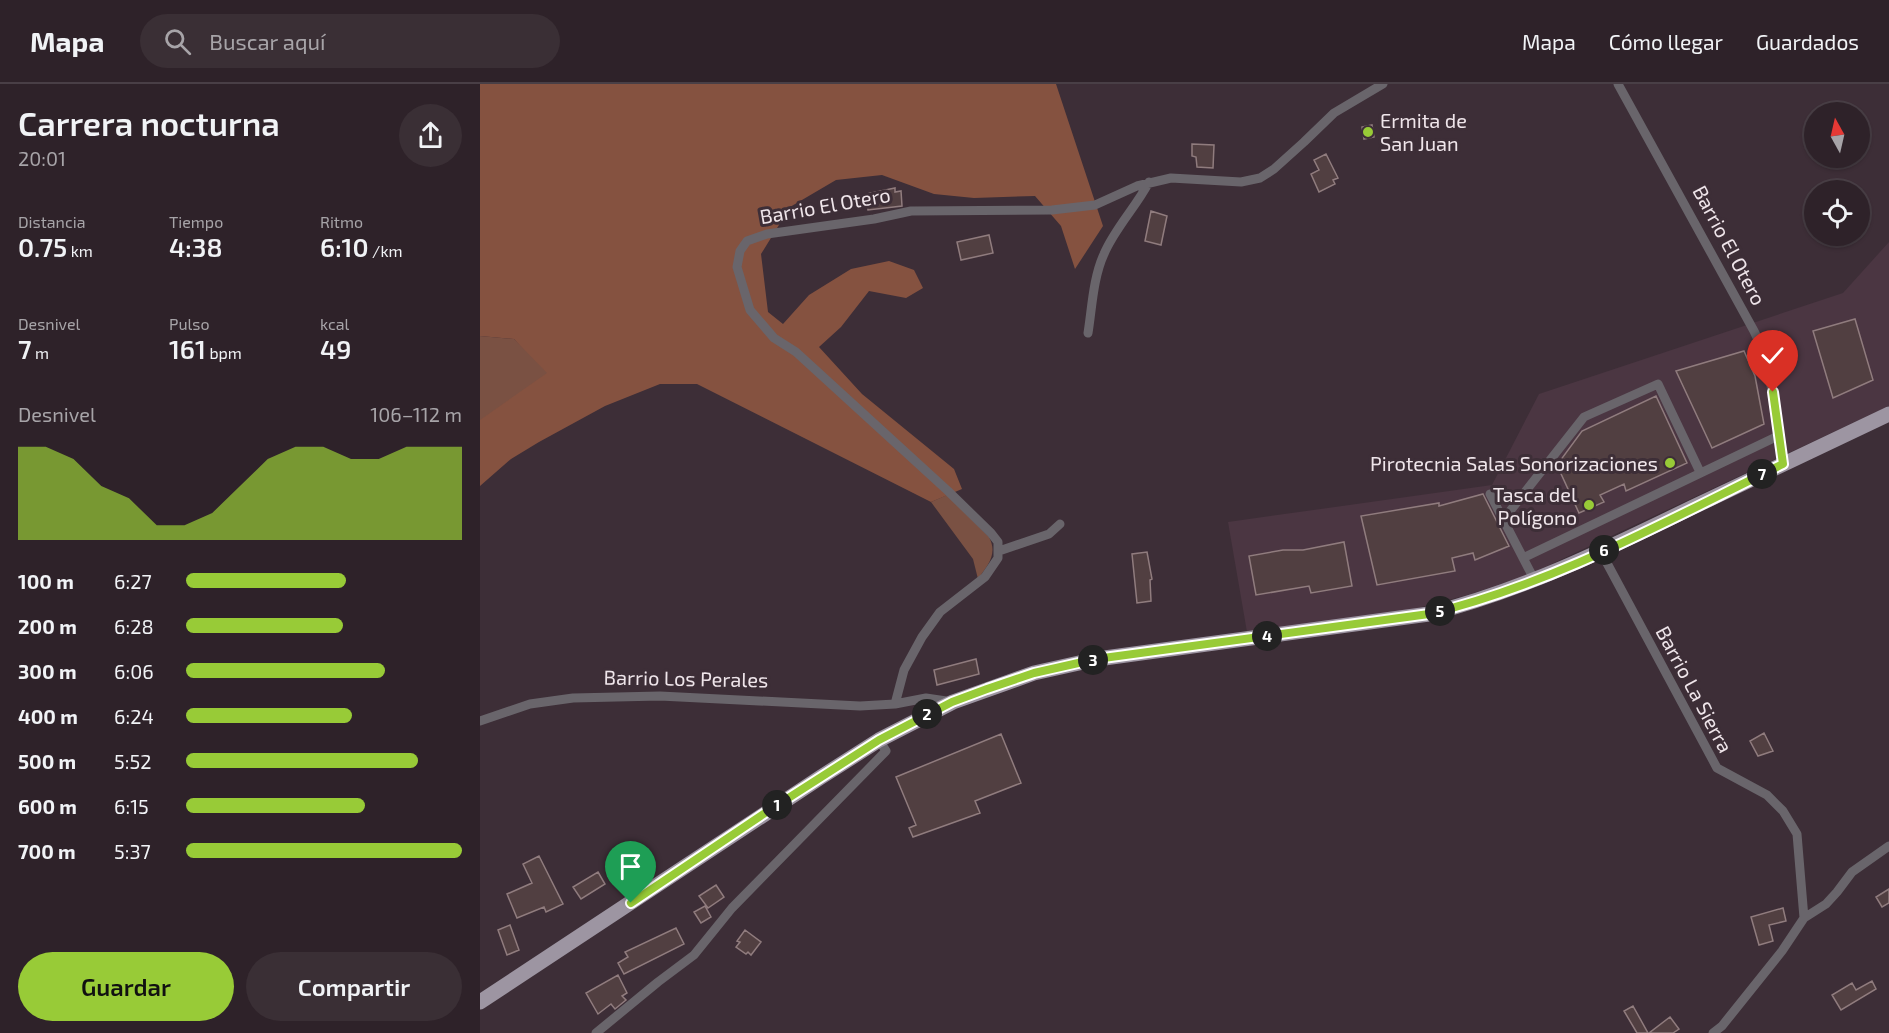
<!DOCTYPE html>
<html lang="es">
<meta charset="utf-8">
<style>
body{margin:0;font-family:"Exo 2",sans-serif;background:#3a2f35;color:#f1f3f6;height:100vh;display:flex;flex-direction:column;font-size:22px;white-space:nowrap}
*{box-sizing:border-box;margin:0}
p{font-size:20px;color:#a7a4a8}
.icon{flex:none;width:33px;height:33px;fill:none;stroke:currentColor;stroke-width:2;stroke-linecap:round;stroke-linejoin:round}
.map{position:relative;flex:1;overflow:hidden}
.details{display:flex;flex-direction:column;background:#2e2229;width:480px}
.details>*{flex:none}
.needle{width:39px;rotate:352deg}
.tools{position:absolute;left:1324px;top:18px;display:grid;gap:12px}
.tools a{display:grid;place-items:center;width:66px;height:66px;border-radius:50%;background:#2e2229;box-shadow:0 2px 4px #0004,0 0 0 2px #493f46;font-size:30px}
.pin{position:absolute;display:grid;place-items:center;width:51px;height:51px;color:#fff;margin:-62px -26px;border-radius:50% 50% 50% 0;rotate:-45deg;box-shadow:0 0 6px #0007}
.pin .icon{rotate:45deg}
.km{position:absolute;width:30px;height:30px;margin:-15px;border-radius:50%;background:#222;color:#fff;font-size:16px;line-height:30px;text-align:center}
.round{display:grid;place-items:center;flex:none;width:63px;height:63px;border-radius:32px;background:#3a2f35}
.headline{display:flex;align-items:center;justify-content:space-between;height:102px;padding:0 18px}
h1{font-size:33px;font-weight:600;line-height:45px}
.figures{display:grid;grid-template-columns:repeat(3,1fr);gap:9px;height:102px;padding:6px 18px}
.figures div{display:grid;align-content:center}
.figures b{font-size:26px;font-weight:600}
.figures small{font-size:16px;font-weight:400}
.figures p{font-size:16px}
.chart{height:168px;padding:12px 18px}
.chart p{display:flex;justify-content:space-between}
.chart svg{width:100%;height:108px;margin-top:6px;fill:#98cb37;opacity:.7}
.button{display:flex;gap:12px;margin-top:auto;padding:12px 18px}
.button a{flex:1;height:69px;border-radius:36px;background:#98cb37;color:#111;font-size:24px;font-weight:600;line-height:69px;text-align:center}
.button a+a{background:#3a2f35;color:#f1f3f6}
ul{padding:0 18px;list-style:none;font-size:20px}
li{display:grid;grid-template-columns:96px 72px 1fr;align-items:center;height:45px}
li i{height:15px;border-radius:8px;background:#98cb37}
header{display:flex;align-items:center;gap:36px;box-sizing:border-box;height:84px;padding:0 30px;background:#2e2229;border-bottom:2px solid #493f46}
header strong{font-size:28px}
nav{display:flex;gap:33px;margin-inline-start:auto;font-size:21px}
.search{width:420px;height:54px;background:#3a2f35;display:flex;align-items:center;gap:15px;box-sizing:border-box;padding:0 21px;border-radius:33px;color:#a7a4a8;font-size:22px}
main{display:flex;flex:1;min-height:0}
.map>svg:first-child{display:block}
.built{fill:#4b3642}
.green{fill:#7a5143}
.forest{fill:#855240}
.building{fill:#513f41;stroke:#907c7e;stroke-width:1.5}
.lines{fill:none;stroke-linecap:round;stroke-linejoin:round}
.street{stroke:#69656b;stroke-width:9}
.primary{stroke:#9d95a2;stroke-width:15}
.route-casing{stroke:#fff;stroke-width:12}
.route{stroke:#98cb37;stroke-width:8}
.poi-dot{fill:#98cb37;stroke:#3d2e37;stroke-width:2}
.labels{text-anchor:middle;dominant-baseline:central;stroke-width:6;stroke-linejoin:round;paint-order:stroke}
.poi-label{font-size:20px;fill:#efe5ea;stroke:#3d2e37;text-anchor:end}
.street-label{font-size:20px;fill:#efe5ea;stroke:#3d2e37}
</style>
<header>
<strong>Mapa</strong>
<div class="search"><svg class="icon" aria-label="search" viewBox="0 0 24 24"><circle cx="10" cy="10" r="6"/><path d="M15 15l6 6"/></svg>Buscar aquí</div>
<nav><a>Mapa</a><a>Cómo llegar</a><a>Guardados</a></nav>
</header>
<main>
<section class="details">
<div class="headline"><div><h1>Carrera nocturna</h1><p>20:01</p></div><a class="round"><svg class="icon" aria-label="share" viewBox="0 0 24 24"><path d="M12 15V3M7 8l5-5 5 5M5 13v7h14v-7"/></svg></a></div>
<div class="figures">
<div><p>Distancia</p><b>0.75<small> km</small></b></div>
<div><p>Tiempo</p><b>4:38</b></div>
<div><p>Ritmo</p><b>6:10<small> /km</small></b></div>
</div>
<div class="figures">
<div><p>Desnivel</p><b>7<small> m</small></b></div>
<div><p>Pulso</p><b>161<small> bpm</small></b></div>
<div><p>kcal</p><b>49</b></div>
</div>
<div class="chart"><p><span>Desnivel</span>106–112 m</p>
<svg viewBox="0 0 160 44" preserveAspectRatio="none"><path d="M0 44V6L10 6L20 11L30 22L40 27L50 38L60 38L70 33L80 22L90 11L100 6L110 6L120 11L130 11L140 6L150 6L160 6V44z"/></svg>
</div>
<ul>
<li><b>100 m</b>6:27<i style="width:58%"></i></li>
<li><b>200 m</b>6:28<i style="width:57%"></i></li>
<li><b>300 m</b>6:06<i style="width:72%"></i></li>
<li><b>400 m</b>6:24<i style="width:60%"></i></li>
<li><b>500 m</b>5:52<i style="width:84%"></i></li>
<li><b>600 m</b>6:15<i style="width:65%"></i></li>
<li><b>700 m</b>5:37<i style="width:100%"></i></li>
</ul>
<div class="button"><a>Guardar</a><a>Compartir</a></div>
</section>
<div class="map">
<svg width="1409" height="949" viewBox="0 0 1409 949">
<rect width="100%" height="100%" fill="#3d2e37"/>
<path class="built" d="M 1409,158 L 1409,322 L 1048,491 L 991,510 L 934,525 L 767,548 L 748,438 L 1012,401 L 1059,310 L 1363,209 Z"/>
<path class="green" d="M 0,252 L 34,255 L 70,288 L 0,337 Z
M 467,411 L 509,453 C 518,470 508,481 498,495 L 493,475 L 451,418 Z"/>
<path class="forest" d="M 0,0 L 576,0 L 623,142 L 595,185 L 581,142 L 555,112 L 494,114 L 454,110 L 402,91 L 356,96 L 310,123 L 281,170 L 288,228 L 303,240 L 329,211 L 371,185 L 409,177 L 434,186 L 443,204 L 426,214 L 389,207 L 361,243 L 339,263 L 382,310 L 474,385 L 482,405 L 451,418 L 217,300 L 180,300 L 125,322 L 59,358 L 31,375 L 0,402 L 0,336 L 67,289 L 34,255 L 0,252 Z"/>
<path class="building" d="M 892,41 L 894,53 L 884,55 L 882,43 Z
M 712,60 L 734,61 L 733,84 L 717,83 L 716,73 L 712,72 Z
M 846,70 L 858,94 L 853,96 L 855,100 L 839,108 L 831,90 L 839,86 L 834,76 Z
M 415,104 L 415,108 L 421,107 L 422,122 L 388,126 L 386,110 Z
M 671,127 L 687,132 L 681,161 L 665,157 Z
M 509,151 L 513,169 L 481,176 L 477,158 Z
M 1375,235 L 1393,296 L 1353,314 L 1333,247 Z
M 1264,267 L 1275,292 L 1284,340 L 1232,364 L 1196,287 Z
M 1176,312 L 1207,379 L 1146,407 L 1144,400 L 1120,411 L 1124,418 L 1099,429 L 1077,381 L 1102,347 Z
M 1003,410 L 1029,462 L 995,476 L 993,469 L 972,474 L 975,487 L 897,501 L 881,432 L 959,419 L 959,422 Z
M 864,458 L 872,502 L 831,509 L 829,502 L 776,511 L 769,472 L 803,466 L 823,466 Z
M 667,468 L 672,495 L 670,496 L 671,517 L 657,519 L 652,470 Z
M 496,575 L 499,590 L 457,601 L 454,586 Z
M 1284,649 L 1293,667 L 1278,672 L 1270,657 Z
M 521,650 L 541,699 L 495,717 L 500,729 L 433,753 L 429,744 L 436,741 L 416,693 Z
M 59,772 L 83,820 L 66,828 L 64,823 L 37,834 L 27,810 L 52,799 L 43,780 Z
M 118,788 L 125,800 L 101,815 L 93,803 Z
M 236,801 L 244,813 L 228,824 L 219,812 Z
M 1409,805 L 1409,819 L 1402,823 L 1396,813 Z
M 225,822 L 231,833 L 221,839 L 214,828 Z
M 1303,824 L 1306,837 L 1289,841 L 1293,857 L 1279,861 L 1271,833 Z
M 30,841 L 39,866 L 27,871 L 18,846 Z
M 196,844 L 204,860 L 144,890 L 138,879 L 148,873 L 145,868 Z
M 265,846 L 281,858 L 271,871 L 268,868 L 266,870 L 256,863 L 260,858 L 257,857 Z
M 138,891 L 147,909 L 142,912 L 146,916 L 135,925 L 131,920 L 118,930 L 106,909 Z
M 1392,897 L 1396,905 L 1361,926 L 1352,911 L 1372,899 L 1376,906 Z
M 1153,922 L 1168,949 L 1157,949 L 1144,927 Z
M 1190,933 L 1199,945 L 1193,949 L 1169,949 Z"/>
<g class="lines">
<path class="street" d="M 1138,0 L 1274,247 L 1287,275 L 1303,380
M 608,249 C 612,224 613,194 624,170 C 635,144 656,123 669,98
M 1010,410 L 1055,497
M 1023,436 L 1104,333 L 1178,300 L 1220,388
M 519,467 L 569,450 L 580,440
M 1121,468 L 1237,684 L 1287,711 L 1303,727 L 1317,750 L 1324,834 L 1302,867 L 1242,942 L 1233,949
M 1043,474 L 1298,352
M 415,620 L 424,586 L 442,553 L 460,528 L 505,493 L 518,474 L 518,458 L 511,449 L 468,407 L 316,268 L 294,254 L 270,226 L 257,183 L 260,167 L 267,157 L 287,150 L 394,135 L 431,127 L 572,126 L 615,121 L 657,102 L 691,94 L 761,98 L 780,94 L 794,85 L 824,58 L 854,29 L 903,0
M 0,637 L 50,620 L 93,614 L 180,612 L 380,622 L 415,620 L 446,614 L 473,618
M 1324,834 L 1346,820 L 1357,808 L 1372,788 L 1409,762
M 116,949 L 178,898 L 214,871 L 252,824 L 406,667 L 399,656"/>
<path class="primary" d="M 0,918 L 341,693 L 399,656 L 473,618 L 554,589 L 617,575 L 949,530 C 1041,507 1125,466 1211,424 C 1277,392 1343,361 1409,330"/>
</g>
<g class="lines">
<defs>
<path id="route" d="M 151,819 L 285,729 L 399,656 L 472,618 L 507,605 L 554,589 L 616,575 L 949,530 C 1074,500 1188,436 1303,380 L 1293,308"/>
</defs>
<use href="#route" class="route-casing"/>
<use href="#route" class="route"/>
</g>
<g class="poi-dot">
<circle cx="888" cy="48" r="6"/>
<circle cx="1190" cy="379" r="6"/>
<circle cx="1109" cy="421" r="6"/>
</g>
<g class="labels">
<g class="poi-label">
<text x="900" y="36" text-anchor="start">Ermita de<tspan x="900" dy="23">San Juan</tspan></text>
<text x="1178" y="379">Pirotecnia Salas Sonorizaciones</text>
<text x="1097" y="410">Tasca del<tspan x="1097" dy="23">Polígono</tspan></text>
</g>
<g class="street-label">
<text transform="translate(345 121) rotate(-10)">Barrio El Otero</text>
<text transform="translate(1250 161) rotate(62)">Barrio El Otero</text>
<text transform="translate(206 594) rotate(1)">Barrio Los Perales</text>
<text transform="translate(1215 605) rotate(62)">Barrio La Sierra</text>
</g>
</g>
</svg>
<div class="tools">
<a><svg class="needle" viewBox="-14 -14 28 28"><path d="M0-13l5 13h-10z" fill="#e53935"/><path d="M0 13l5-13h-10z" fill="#a7a4a8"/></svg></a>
<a><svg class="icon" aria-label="locate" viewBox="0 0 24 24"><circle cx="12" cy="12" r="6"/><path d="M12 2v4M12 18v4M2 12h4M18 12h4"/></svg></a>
</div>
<div class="pin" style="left:151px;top:819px;background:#1e9e55"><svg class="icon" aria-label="arrive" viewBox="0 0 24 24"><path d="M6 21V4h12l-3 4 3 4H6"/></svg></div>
<div class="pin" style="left:1293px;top:308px;background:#d93025"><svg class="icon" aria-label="check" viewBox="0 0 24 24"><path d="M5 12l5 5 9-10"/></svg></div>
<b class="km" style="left:297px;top:721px">1</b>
<b class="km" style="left:447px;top:630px">2</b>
<b class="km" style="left:613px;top:576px">3</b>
<b class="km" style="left:787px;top:552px">4</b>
<b class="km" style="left:960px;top:527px">5</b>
<b class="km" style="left:1124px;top:466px">6</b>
<b class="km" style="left:1282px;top:390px">7</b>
</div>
</main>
